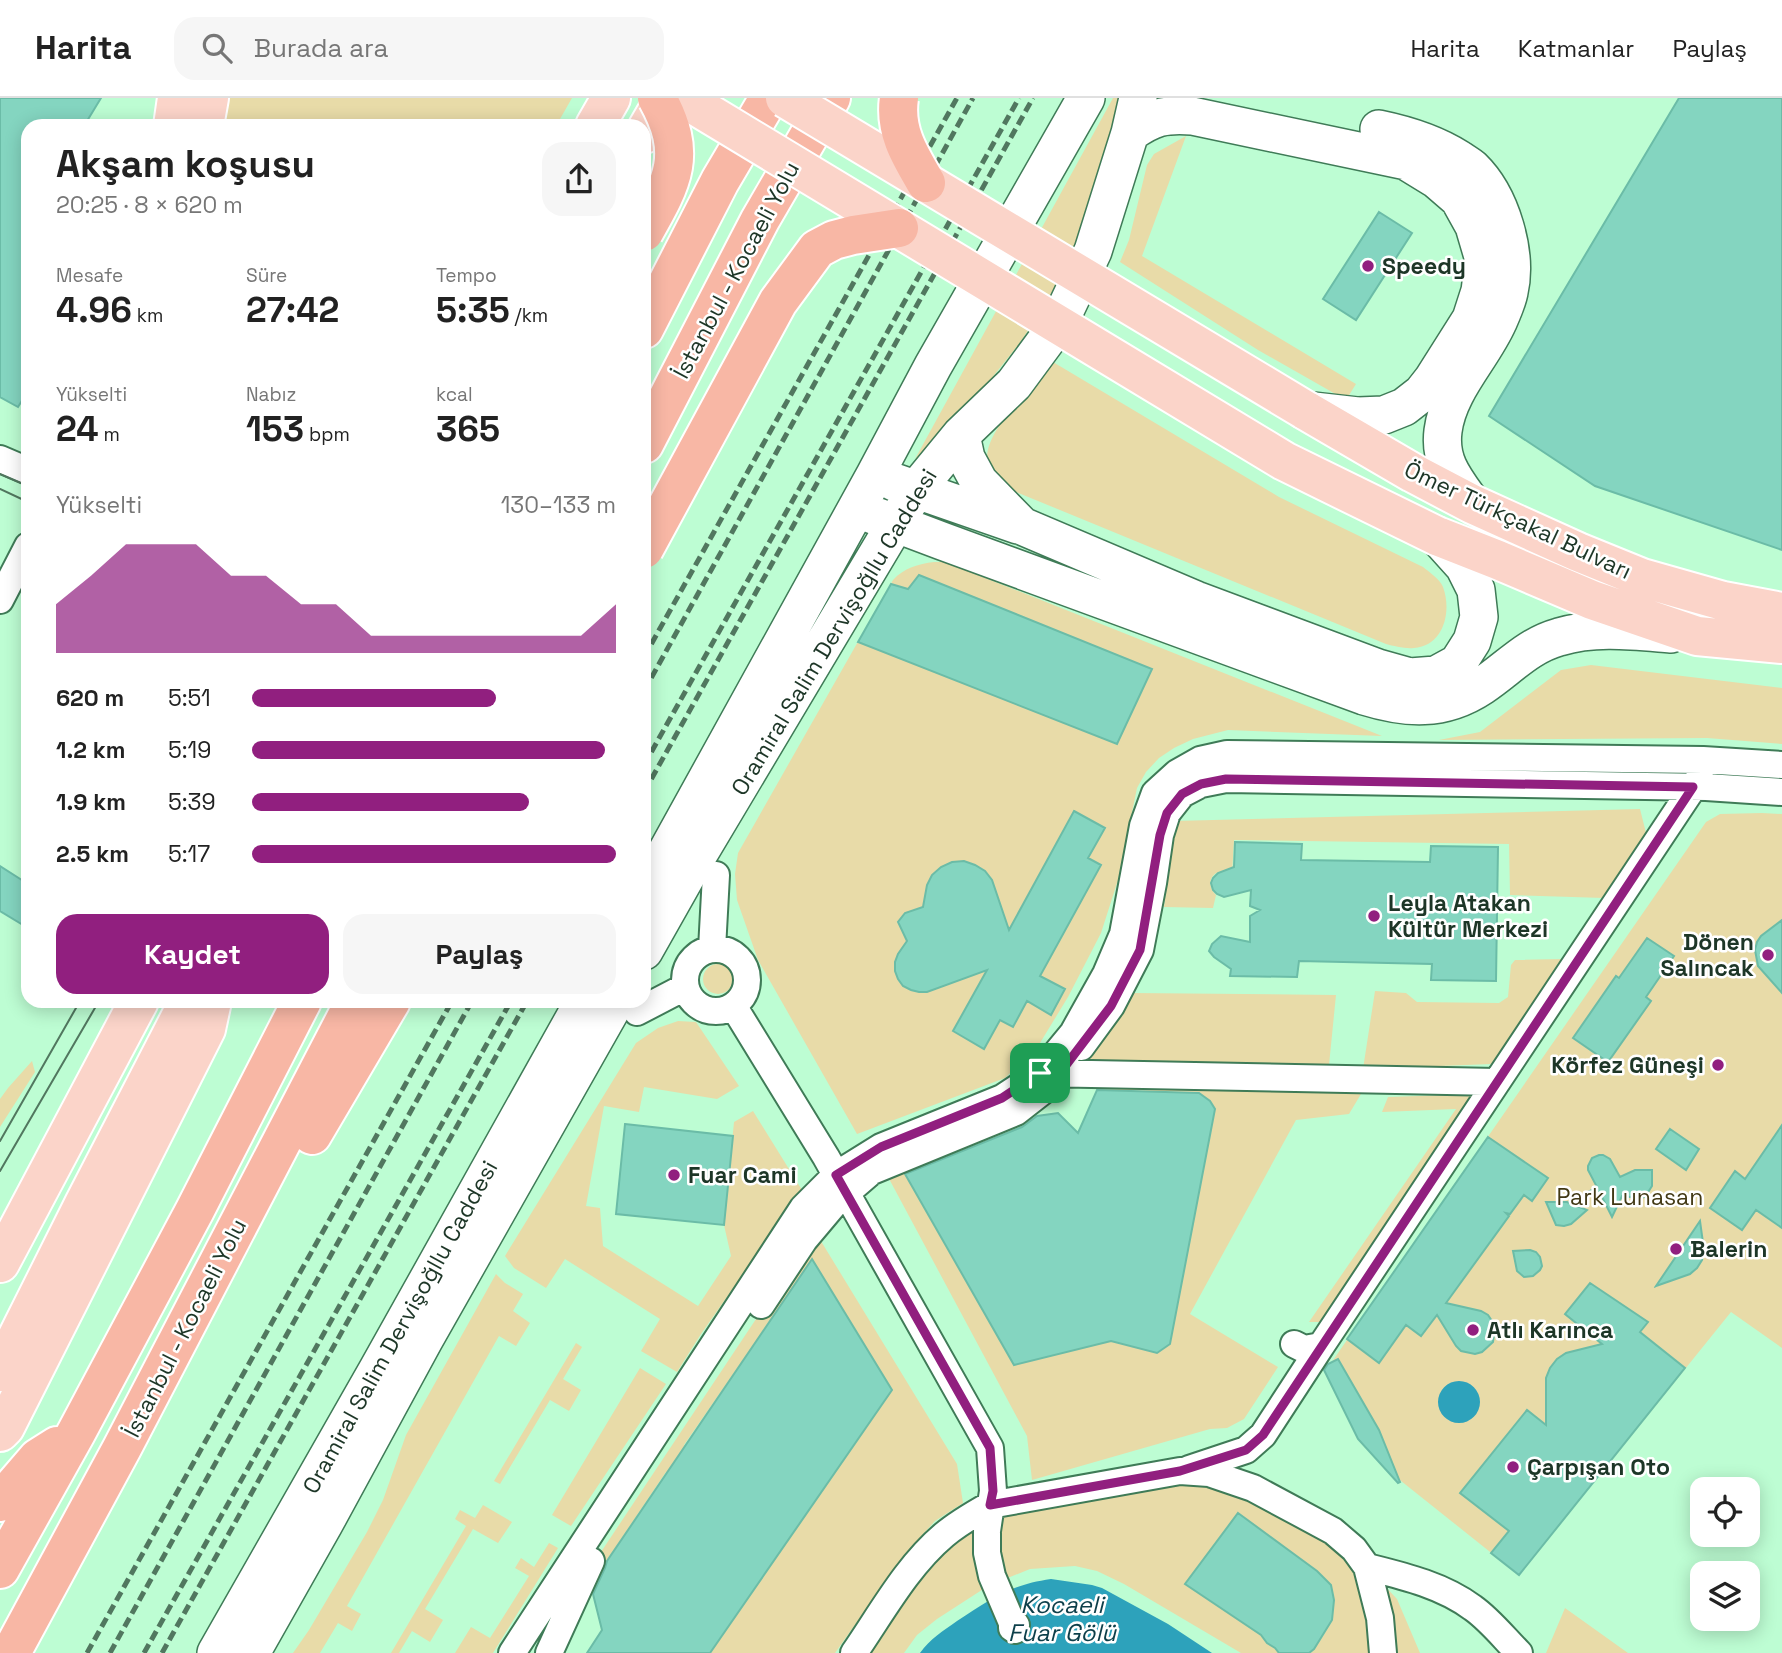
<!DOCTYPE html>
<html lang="tr">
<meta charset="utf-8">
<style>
body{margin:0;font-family:"Space Grotesk",sans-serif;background:#f6f6f6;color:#222;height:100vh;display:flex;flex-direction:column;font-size:26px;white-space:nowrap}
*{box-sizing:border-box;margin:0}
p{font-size:23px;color:#767676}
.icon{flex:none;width:38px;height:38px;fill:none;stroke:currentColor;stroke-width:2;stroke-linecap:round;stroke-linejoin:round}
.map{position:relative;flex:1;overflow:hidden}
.panel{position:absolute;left:21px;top:21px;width:630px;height:889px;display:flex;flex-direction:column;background:#fff;border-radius:21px;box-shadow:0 4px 18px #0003}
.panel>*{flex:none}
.fabs{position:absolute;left:1690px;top:1379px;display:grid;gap:14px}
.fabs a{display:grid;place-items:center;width:70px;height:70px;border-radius:14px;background:#fff;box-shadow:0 4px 18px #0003;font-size:35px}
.pin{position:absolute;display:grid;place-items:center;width:60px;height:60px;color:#fff;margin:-30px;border-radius:14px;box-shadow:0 4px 10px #0006}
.round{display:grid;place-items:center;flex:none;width:74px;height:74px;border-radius:21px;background:#f6f6f6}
.summary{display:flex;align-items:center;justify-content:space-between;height:119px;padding:0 35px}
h1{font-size:38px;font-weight:600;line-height:52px}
.figures{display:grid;grid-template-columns:repeat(3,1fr);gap:10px;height:119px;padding:7px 35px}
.figures div{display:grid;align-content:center}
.figures b{font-size:35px;font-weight:600}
.figures small{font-size:19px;font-weight:400}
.figures p{font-size:19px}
.chart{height:196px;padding:14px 35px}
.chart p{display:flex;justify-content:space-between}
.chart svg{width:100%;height:126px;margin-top:7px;fill:#911f7f;opacity:.7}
.primary-button{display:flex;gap:14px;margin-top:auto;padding:14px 35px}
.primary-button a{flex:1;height:80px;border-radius:21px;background:#911f7f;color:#fff;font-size:28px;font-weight:600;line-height:80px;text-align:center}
.primary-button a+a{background:#f6f6f6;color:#222}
ul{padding:0 35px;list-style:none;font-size:23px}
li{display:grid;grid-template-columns:112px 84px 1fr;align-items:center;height:52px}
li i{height:18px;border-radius:9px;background:#911f7f}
header{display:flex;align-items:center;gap:42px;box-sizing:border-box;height:98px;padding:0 35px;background:#fff;border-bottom:2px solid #e0e0e0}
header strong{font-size:33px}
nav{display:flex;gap:38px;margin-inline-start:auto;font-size:24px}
.search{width:490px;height:63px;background:#f6f6f6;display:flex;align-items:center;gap:18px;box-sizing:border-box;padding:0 24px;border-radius:21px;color:#767676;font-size:26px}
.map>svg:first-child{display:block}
.green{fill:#e8dba8}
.water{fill:#2da2bb}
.building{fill:#84d5c0;stroke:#6bbca7;stroke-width:2}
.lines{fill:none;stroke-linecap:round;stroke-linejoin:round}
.street-casing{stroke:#3f7b57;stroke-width:30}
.secondary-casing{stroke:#3f7b57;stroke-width:40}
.primary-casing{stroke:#fff;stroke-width:42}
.highway-casing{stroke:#fff;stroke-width:42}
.street{stroke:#fff;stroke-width:26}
.secondary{stroke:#fff;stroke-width:37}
.primary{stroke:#fbd4c9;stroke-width:38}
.highway{stroke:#f8b7a5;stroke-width:38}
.tram{stroke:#51775f;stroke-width:2}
.rail{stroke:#51775f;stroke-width:5;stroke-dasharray:10 5;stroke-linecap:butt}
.primary-bridge-casing{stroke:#fff;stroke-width:42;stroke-linecap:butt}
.highway-bridge-casing{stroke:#fff;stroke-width:42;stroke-linecap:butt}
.primary-bridge{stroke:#fbd4c9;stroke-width:38}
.highway-bridge{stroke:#f8b7a5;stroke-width:38}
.route-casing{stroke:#fff;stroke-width:14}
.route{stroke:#911f7f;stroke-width:9}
.poi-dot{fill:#911f7f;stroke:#fff;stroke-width:2.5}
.labels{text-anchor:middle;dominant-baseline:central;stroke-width:5;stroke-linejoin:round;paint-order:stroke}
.poi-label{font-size:23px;font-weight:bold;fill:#1d3627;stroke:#fff;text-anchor:start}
.street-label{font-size:23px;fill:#1d3627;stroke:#fff}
.park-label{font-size:23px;fill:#423915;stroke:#fff}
.water-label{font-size:24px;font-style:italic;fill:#0d3f4a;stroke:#fff}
</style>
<header>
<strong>Harita</strong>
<div class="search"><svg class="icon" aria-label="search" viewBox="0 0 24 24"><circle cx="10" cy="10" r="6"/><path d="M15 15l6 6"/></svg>Burada ara</div>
<nav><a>Harita</a><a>Katmanlar</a><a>Paylaş</a></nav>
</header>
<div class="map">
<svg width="1782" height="1555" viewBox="0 0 1782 1555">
<rect width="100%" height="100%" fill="#bdfdd3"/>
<path class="green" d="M 226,0 L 572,0 L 556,28 L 224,28 L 223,19 Z
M 1113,0 L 1123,0 L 1100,88 L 1069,166 L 1046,206 L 1019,246 L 991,281 L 957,319 L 927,350 L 915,361 Z
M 1186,38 L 1142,158 L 1356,286 L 1346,302 L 1258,252 L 1120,164 L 1129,142 L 1147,67 L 1154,56 Z
M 1053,264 L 1279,399 L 1423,469 C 1429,474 1440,481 1443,489 C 1452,513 1444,548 1414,550 C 1405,551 1394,548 1386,546 L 1004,389 C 999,382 990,373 988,365 C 980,336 1035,286 1053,264 Z
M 934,464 L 946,464 L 958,469 L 1382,638 L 1228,632 L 1193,641 L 1174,650 L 1159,660 L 1146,674 L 1137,690 L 1118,782 L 1101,835 L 1068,899 L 1040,945 L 1005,980 L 857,1036 L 758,862 L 737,802 L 735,776 L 738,755 L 893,482 C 904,470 918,466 934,464 Z
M 1591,567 L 1782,590 L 1782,646 L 1707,640 L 1439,642 L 1480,634 L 1561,572 Z
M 1640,711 L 1646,735 L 1639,748 L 1604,800 L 1510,797 L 1509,746 L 1234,742 L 1232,775 C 1213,768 1204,785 1216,797 L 1213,810 L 1164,809 L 1174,723 Z
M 1762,715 L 1782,716 L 1782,1250 L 1731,1214 L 1519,1477 L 1381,1367 L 1329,1268 L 1706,724 L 1720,716 Z
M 1563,861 L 1492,966 L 1363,971 L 1375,893 L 1406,895 L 1417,904 L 1499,905 L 1508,899 L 1511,867 L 1515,862 Z
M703 881a15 15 0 1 1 30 0a15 15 0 1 1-30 0Z
M 1132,895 L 1336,897 L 1329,967 L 1080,969 Z
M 678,923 L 696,924 L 739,988 L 717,1001 L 644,989 L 639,1014 L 604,1008 L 586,1108 L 600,1110 L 603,1148 L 698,1208 L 731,1158 L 724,1127 L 734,1024 L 753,1013 L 802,1092 L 701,1236 L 677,1274 L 641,1253 L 660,1221 L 565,1161 L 546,1190 L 514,1170 L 505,1158 L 636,945 L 658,930 Z
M 32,963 L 35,974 L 0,1029 L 0,1001 L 8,990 Z
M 1099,983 L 1341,987 L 1361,996 L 1349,1016 L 1296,1022 L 1190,1216 L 1278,1269 L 1244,1321 L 1227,1330 L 1210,1331 L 1032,1382 L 1027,1338 L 887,1077 L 901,1070 L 1014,1267 L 1111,1243 L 1157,1255 L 1170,1246 L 1215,1011 L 1210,1003 L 1199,995 L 1098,991 Z
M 1478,996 L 1325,1224 L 1309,1224 L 1456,1011 L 1382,1014 L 1388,999 Z
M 816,1135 L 957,1366 L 963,1405 L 935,1423 L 906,1455 L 835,1555 L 710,1555 L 891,1292 L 812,1162 L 684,1347 L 703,1360 L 686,1385 L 666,1374 L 591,1486 L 595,1463 L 804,1149 Z
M 496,1176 L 505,1185 L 523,1196 L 513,1213 L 530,1225 L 516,1248 L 499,1238 L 347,1508 L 361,1516 L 352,1533 L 338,1525 L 320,1555 L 293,1555 L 309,1532 L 367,1434 L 383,1402 L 406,1337 Z
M 576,1245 L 582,1249 L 563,1281 L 581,1292 L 569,1313 L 550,1302 L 500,1386 L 494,1383 Z
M 640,1270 L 666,1286 L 571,1428 L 552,1417 Z
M 1178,1382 L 1206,1382 L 1251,1398 L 1367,1469 L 1397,1501 L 1420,1555 L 1309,1555 C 1325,1543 1343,1504 1329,1485 C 1326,1481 1321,1477 1317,1473 L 1186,1486 L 1261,1537 C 1266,1545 1274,1548 1279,1555 L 1241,1555 L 1124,1486 L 1097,1473 L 1075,1468 L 1030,1471 L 988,1488 L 937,1521 L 917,1537 L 904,1555 L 854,1555 L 911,1472 L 990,1415 Z
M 483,1407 L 512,1424 L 498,1445 L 473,1431 L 425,1511 L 443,1522 L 430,1544 L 412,1533 L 399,1555 L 391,1555 L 466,1428 L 455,1421 L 460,1412 L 475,1420 Z
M 549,1445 L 558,1450 L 493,1555 L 455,1555 L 471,1529 L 490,1540 L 529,1478 L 515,1470 L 521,1460 L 534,1469 Z
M 1565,1510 L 1628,1555 L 1546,1555 Z"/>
<path class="water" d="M1438 1304a21 21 0 1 1 42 0a21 21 0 1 1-42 0Z
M 1051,1481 L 1092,1487 L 1102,1490 L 1168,1526 L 1212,1555 L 920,1555 C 930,1541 943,1533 957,1523 C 991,1501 1009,1487 1051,1481 Z"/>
<path class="building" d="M 0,0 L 101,0 L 84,28 L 28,28 L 28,293 L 18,309 L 0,299 Z
M 1679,0 L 1782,0 L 1782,452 L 1595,388 L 1489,318 Z
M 1379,114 L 1412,135 L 1356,222 L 1323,201 Z
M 919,477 L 1152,571 L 1117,646 L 858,544 L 891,486 L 908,491 Z
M 1074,713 L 1105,730 L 1088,760 L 1101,767 L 1040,878 L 1065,891 L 1051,917 L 1027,903 L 1013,929 L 1000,922 L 984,951 L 953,933 L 987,872 L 927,894 L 919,894 L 911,892 L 903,888 L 898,881 L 895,873 L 895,864 L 898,856 L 907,843 L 898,824 L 905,815 L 923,809 L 927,787 L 932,777 L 941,769 L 952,764 L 964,763 L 975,767 L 985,773 L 992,782 L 1009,832 Z
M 1235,744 L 1302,746 L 1301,762 L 1430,764 L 1431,748 L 1498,749 L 1496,883 L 1431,882 L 1432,866 L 1299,863 L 1297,879 L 1230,878 L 1231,871 L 1214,859 L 1209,853 L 1212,846 L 1221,838 L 1250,844 L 1250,818 L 1260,812 L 1250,808 L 1251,792 L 1224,799 L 1217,796 L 1213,792 L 1211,785 L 1213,780 L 1218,775 L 1234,769 Z
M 0,768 L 28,786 L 28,830 L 0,813 Z
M 1782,822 L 1782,895 L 1758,868 L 1755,852 L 1757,844 L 1761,838 Z
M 1647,840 L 1674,858 L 1646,899 L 1651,903 L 1608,964 L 1573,940 L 1616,878 L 1619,880 Z
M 1097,992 L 1199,995 L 1210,1003 L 1215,1011 L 1170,1246 L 1157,1255 L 1111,1243 L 1014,1267 L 905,1076 L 1022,1029 L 1037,1018 L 1058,1015 L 1078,1035 Z
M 625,1026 L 733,1038 L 724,1127 L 616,1116 Z
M 1782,1027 L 1782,1130 L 1756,1112 L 1742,1132 L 1710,1110 L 1735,1073 L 1745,1081 Z
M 1670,1031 L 1699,1051 L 1686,1072 L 1656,1051 Z
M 1488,1039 L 1548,1080 L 1532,1103 L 1524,1097 L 1510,1116 L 1506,1115 L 1509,1118 L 1446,1205 L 1481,1213 L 1488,1217 L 1492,1223 L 1495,1230 L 1493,1244 L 1482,1254 L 1475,1256 L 1461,1253 L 1456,1248 L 1437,1217 L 1421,1238 L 1406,1227 L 1379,1265 L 1347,1241 Z
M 1599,1057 L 1603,1057 L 1610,1061 L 1620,1079 L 1635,1072 L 1652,1072 L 1652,1088 L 1645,1099 L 1638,1100 L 1622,1098 L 1612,1119 L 1600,1095 L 1588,1094 L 1597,1089 L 1588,1072 L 1588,1068 L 1592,1060 Z
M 1546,1104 L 1567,1104 L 1587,1112 L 1571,1126 L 1564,1128 L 1556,1127 Z
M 1700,1123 L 1704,1152 L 1702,1162 L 1697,1170 L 1690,1176 L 1656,1188 Z
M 1530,1152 L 1536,1154 L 1540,1159 L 1542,1168 L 1540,1172 L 1533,1178 L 1524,1179 L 1517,1173 L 1513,1153 Z
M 812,1161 L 892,1292 L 710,1555 L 587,1555 L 602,1532 L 593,1496 L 605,1470 L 607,1463 Z
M 1590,1185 L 1648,1224 L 1640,1234 L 1685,1270 L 1519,1477 L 1491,1455 L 1509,1433 L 1460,1395 L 1527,1312 L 1546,1327 L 1546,1280 L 1550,1270 L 1557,1261 L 1566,1255 L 1602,1246 L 1565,1216 Z
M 1338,1261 L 1379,1332 L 1400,1384 L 1398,1385 L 1358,1341 L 1324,1272 L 1328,1266 Z
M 1238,1415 L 1317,1473 L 1331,1487 L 1334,1502 L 1332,1522 L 1314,1551 L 1309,1555 L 1279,1555 L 1275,1550 L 1267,1545 L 1261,1537 L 1185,1486 Z"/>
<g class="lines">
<defs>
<path id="street" d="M 0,361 L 28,373
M 0,502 L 28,448
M685 882a31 31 0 1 1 62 0a31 31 0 1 1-62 0Z
M 712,851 L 716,777
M 734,909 L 826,1059 L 990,1350 L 993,1393 L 987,1433 L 987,1455 L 992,1478 L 1012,1525 L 1012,1530 L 1015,1532 L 1016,1527 L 1012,1525
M 637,914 L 685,889
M 1081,949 L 1111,908 L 1140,852 L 1153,785 L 1160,737 L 1167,715 L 1182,696 L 1201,686 L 1226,681 L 1706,689 L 1782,694
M 1040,975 L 1497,984
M 761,1207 L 804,1142 L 836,1104 L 872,1073 L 1016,1014 L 1048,989
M 1294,1246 L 1304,1251 L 1321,1248 L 1700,679
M 1189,1371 L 1246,1352 L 1263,1337 L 1321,1248
M 1367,1469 C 1403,1478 1442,1487 1473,1510 C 1490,1522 1504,1540 1519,1555
M 512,1555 L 803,1110 L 836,1077 L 881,1049 L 1002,1000 L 1040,975 L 1073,935 L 1106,876 L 1123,836 L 1143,728 L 1155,695 L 1177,675 L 1200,662 L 1227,656 L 1703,662 L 1782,667
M 549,1555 L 591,1463
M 854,1555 C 881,1516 907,1468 944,1437 C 958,1425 974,1416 990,1407 L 1180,1373 L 1209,1375 L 1253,1390 L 1333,1433 L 1354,1451 L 1367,1469 L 1380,1520 L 1383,1555"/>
<path id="secondary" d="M 1379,31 C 1408,37 1434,45 1459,61 C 1463,64 1468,67 1472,70 C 1501,98 1518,155 1509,194 C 1507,204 1502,215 1498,224 C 1482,260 1448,292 1443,333 C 1439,364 1455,382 1472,406
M 1130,35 C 1153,19 1164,16 1192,18 L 1406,63 L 1437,82 L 1459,101 L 1474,128 L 1484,162 L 1480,193 L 1471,221 L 1433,281 L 1422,295 L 1404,309 L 1384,317 L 1358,318 L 1305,312
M 961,337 L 966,360 L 979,384 L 1022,428 L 1196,502 L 1378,570 L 1410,579 L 1436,577 L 1458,565 L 1472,543 L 1479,519 L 1476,492 L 1464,468 L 1437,438
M 894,384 L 1018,427
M 873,417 L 942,443 L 1364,598 C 1406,611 1443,614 1482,588 C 1509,570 1527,548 1559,539 C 1595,528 1634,533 1671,536
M 644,795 L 875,377 L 933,268 L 1086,0
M 644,853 L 701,752 L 915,393 L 961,337 L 1014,286 L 1059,225 L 1093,153 L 1130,35 L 1138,0
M 216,1555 L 378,1271 L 584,903
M 251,1555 L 324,1426 L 424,1242 L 616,903"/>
<path id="primary" d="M 173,28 L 177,0
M 204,28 L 209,0
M 595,28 L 611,0
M 644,36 L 665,0
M 1305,312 L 1413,375 L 1472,406 L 1578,454 L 1642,480 L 1723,503 L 1782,514
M 1437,438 L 1498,462 L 1592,502 L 1697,538 L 1782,546
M 0,1165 L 139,903
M 0,1274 L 84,1106 L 189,903
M 0,1334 L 5,1329 L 206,931 L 212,903"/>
<path id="highway" d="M 644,231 L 720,83 L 769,0
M 644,346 L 760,122 L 831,0
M 312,1037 L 391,903
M 0,1404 L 38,1360 L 57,1348
M 0,1471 L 76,1335 L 195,1112 L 302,903
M 11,1555 L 122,1350 L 355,903"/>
</defs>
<use href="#street" class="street-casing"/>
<use href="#secondary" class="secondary-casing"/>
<use href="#primary" class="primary-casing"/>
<use href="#highway" class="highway-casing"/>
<use href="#street" class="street"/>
<use href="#secondary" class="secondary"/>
<use href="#primary" class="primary"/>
<use href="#highway" class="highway"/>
<path class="tram" d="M 0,376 L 28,388
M 0,391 L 28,404
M 0,1043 L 80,903
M 0,1073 L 99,903"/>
<path class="rail" d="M 644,559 L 957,0
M 644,593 L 973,0
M 644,667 L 1019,0
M 644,694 L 1033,0
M 87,1555 L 452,903
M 110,1555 L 472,903
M 144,1555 L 511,903
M 162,1555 L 527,903"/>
<defs>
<path id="primary-bridge" d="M 683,0 L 1284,363 L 1437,438
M 785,0 L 1305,312"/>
<path id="highway-bridge" d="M 899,0 C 894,33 910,58 926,85
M 644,134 C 673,83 688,56 657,0
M 644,451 L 778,204 L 817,151 L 834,142 L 853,137 L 899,130"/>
</defs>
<use href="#primary-bridge" class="primary-bridge-casing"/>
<use href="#highway-bridge" class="highway-bridge-casing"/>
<use href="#primary-bridge" class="primary-bridge"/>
<use href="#highway-bridge" class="highway-bridge"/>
</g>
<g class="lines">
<defs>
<path id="route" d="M 1226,681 L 1693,689 L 1263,1337 L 1246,1352 L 1180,1373 L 990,1407 L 993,1393 L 990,1350 L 836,1077 L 881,1049 L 1002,1000 L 1040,975 L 1060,975 L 1111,908 L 1140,852 L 1160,737 L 1167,715 L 1182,696 L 1201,686 Z"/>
</defs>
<use href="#route" class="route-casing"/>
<use href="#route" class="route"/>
</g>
<g class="poi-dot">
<circle cx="1368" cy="168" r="7"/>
<circle cx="1374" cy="818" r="7"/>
<circle cx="1768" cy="857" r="7"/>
<circle cx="1718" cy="967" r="7"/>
<circle cx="674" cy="1077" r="7"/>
<circle cx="1676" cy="1151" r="7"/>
<circle cx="1473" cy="1232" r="7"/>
<circle cx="1513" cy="1369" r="7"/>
</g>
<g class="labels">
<g class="poi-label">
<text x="1382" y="168">Speedy</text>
<text x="1388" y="805">Leyla Atakan<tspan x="1388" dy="26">Kültür Merkezi</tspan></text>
<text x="1754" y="844" text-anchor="end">Dönen<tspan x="1754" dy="26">Salıncak</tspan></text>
<text x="1704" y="967" text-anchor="end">Körfez Güneşi</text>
<text x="688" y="1077">Fuar Cami</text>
<text x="1690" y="1151">Balerin</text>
<text x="1487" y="1232">Atlı Karınca</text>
<text x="1527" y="1369">Çarpışan Oto</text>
</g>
<g class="street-label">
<text transform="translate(736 172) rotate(-62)">İstanbul - Kocaeli Yolu</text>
<text transform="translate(1518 422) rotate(25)">Ömer Türkçakal Bulvarı</text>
<text transform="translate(834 534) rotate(-59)">Oramiral Salim Dervişoğllu Caddesi</text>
<text transform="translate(400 1229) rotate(-61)">Oramiral Salim Dervişoğllu Caddesi</text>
<text transform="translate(185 1230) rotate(-63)">İstanbul - Kocaeli Yolu</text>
</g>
<g class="park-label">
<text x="1630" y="1099">Park Lunasan</text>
</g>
<g class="water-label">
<text x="1062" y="1506">Kocaeli<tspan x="1062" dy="28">Fuar Gölü</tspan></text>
</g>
</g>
</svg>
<div class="fabs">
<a><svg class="icon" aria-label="locate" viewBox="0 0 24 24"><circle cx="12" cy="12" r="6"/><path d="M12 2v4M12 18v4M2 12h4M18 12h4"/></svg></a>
<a><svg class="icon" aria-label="layers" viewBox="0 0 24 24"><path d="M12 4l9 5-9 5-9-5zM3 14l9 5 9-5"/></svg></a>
</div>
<div class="pin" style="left:1040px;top:975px;background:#1e9e55"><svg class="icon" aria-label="arrive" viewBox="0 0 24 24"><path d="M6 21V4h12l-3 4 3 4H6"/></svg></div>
<section class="panel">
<div class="summary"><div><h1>Akşam koşusu</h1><p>20:25 · 8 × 620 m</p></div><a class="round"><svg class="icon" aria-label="share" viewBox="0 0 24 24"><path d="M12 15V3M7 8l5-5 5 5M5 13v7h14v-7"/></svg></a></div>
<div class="figures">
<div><p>Mesafe</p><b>4.96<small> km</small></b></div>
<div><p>Süre</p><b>27:42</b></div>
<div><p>Tempo</p><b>5:35<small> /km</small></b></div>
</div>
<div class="figures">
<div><p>Yükselti</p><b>24<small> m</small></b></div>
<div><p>Nabız</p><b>153<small> bpm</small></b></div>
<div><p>kcal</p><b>365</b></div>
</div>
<div class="chart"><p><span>Yükselti</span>130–133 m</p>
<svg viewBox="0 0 160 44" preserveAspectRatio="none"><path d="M0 44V27L10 17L20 6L30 6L40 6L50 17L60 17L70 27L80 27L90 38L100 38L110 38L120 38L130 38L140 38L150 38L160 27V44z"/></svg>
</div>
<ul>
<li><b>620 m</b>5:51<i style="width:67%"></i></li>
<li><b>1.2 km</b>5:19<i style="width:97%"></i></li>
<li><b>1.9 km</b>5:39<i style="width:76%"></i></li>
<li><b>2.5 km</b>5:17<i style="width:100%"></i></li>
</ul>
<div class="primary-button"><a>Kaydet</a><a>Paylaş</a></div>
</section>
</div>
